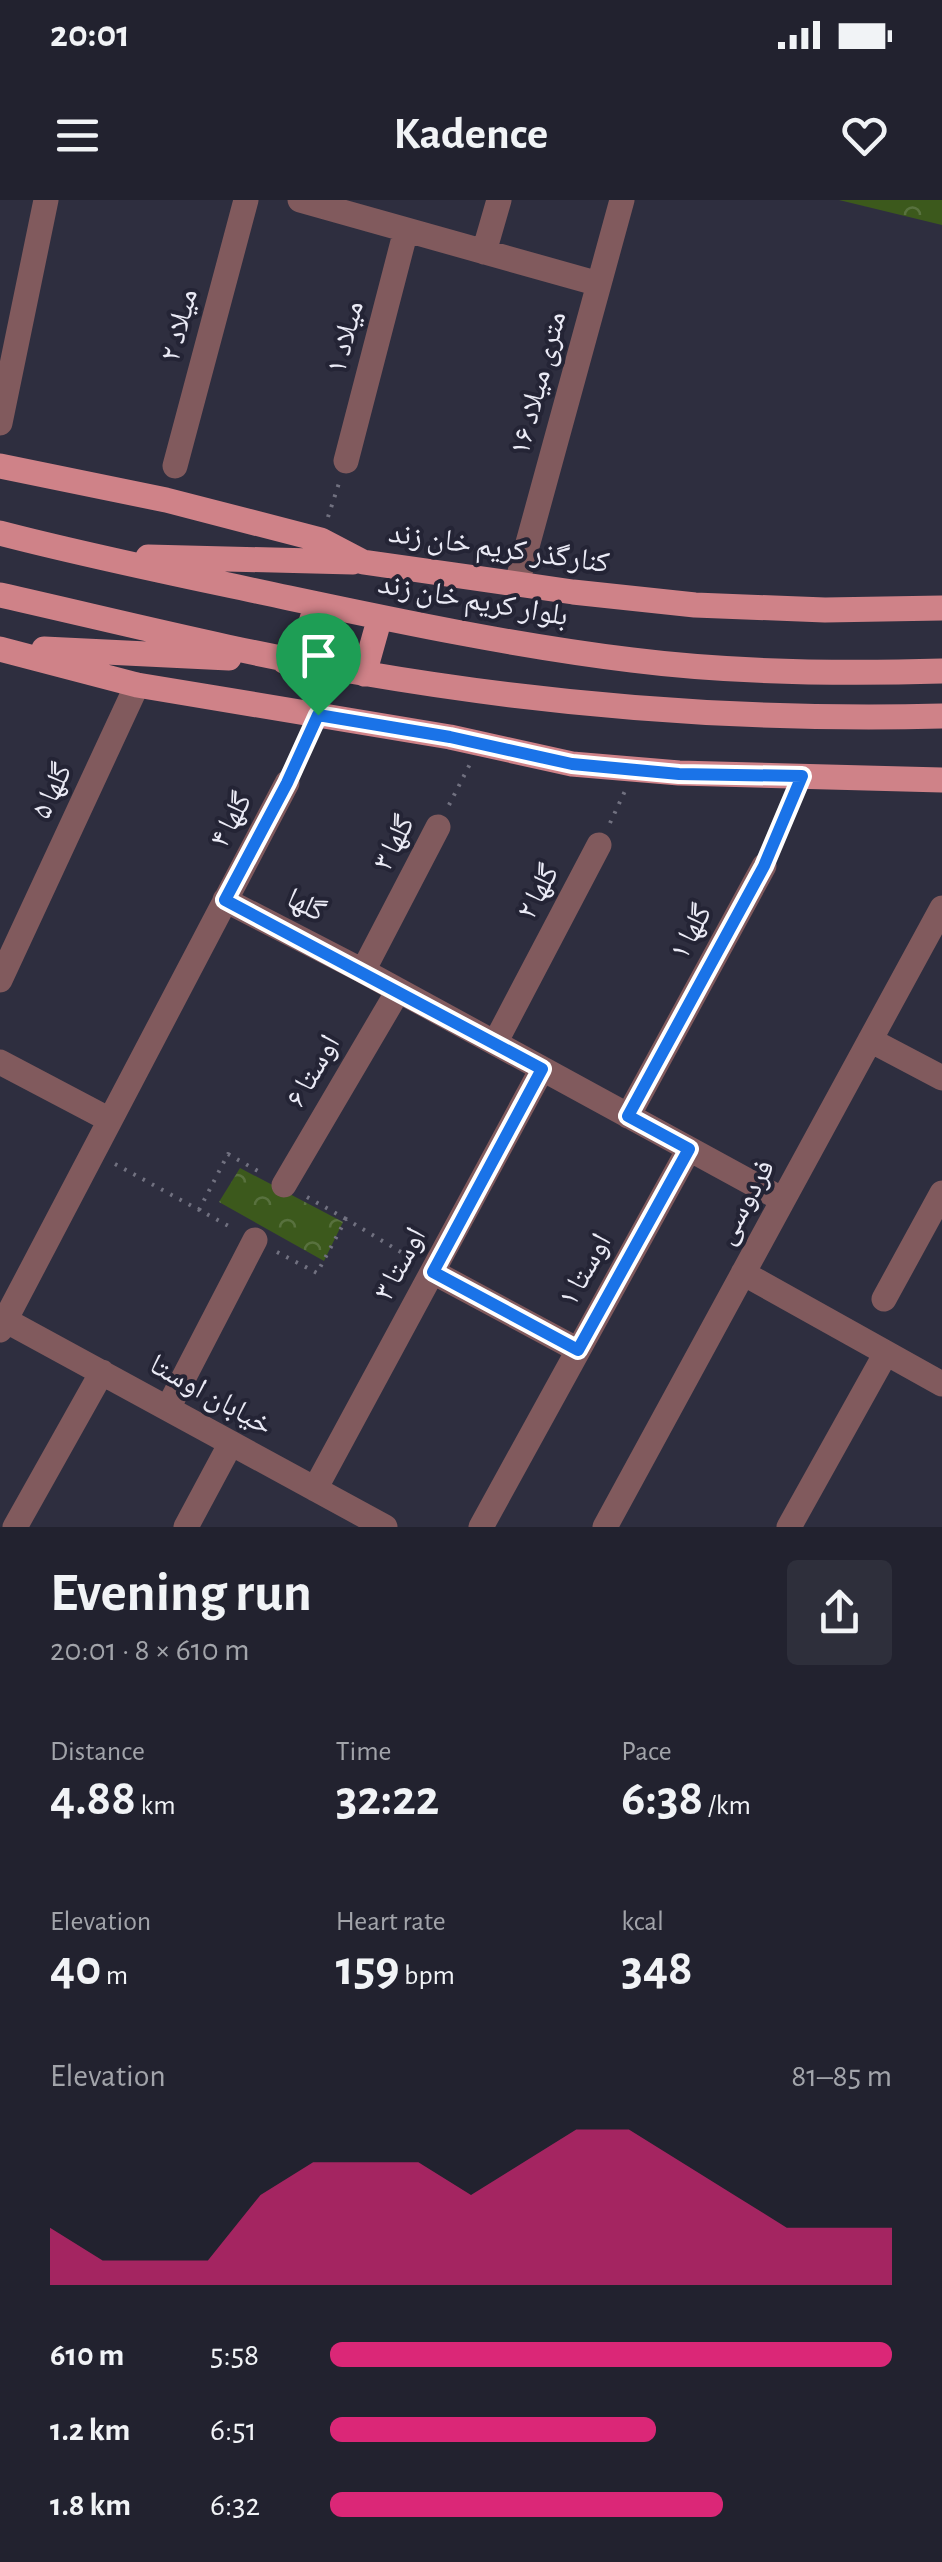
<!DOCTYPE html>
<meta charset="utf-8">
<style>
body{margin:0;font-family:"Alegreya Sans","Noto Naskh Arabic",sans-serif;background:#2e2f3b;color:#f1f3f6;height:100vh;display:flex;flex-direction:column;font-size:38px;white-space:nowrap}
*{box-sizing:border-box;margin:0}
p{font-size:32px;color:#a2a4aa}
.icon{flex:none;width:55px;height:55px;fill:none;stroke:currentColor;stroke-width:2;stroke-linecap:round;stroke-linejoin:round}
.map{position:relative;height:1327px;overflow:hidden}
.panel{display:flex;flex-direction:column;background:#22222f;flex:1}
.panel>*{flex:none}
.pin{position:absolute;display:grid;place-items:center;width:85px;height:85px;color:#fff;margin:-102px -42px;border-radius:50% 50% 50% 0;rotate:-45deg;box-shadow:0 0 10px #0007}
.pin .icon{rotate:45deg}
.round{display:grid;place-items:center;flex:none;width:105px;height:105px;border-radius:10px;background:#2e2f3b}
.head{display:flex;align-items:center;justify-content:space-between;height:170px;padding:0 50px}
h1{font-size:55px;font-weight:600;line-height:75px}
.figures{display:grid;grid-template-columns:repeat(3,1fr);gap:15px;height:170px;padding:10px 50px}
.figures div{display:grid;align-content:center}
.figures b{font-size:50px;font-weight:600}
.figures small{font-size:28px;font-weight:400}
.figures p{font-size:28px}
.chart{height:280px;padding:20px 50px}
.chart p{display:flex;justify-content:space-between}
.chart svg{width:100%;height:180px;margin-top:10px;fill:#db2777;opacity:.7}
ul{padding:0 50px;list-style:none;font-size:32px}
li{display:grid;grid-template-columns:160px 120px 1fr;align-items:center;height:75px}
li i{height:25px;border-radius:12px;background:#db2777}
.status{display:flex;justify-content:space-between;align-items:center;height:70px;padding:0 50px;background:#22222f;direction:ltr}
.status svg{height:28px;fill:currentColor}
header{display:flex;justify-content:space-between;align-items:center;height:130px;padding:0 50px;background:#22222f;font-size:45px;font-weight:600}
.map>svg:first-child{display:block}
.park{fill:url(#park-crowns)}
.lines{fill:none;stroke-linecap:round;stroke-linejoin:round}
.path{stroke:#717180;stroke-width:4;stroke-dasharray:2.5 8;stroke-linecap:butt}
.minor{stroke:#815a5d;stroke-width:25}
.major{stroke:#cf8288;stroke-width:25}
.route-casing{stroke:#fff;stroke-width:20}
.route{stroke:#1a73e8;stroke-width:12}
.labels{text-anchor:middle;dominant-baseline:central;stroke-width:8;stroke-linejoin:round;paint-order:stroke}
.street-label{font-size:30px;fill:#eaeaf5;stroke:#242435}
</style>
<div class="status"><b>20:01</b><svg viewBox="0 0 49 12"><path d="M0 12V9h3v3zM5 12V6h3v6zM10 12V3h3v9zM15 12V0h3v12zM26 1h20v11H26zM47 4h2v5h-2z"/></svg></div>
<header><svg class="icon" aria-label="menu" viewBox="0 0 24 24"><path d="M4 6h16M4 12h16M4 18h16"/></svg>Kadence<svg class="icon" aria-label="heart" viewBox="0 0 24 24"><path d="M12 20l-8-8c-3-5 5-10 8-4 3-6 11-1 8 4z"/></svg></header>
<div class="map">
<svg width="942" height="1327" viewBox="0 0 942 1327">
<defs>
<pattern id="park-crowns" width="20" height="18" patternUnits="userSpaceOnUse" patternTransform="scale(2.5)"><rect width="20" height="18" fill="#3c591c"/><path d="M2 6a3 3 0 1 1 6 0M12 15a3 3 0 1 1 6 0" fill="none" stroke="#58713e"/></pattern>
</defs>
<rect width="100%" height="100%" fill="#2e2e3f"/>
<path class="park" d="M 839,0 L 942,0 L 942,25 Z
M 240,968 L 343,1022 L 324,1061 L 219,1002 Z"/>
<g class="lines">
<path class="path" d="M 328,317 L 339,283
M 297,560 L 308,537
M 449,605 L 470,564
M 610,623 L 625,591
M 773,643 L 791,602
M 115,964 L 234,1029
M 307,997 L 346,1019
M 199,1010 L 228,954 L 263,974
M 277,1052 L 317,1073 L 346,1019 L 414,1060"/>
<path class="minor" d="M 300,0 L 599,84
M 484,52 L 499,0
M 0,223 L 46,0
M 346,261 L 406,30
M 175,266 L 246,0
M 517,383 L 622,0
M 225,700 L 363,771 L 783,1000
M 363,771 L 438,627
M 0,780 L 137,485
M 870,840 L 942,878
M 495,843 L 599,645
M 0,862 L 110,920
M 628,916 L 764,666
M 284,985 L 398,791
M 433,1072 L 578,1150
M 743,1073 L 942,1184
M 884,1099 L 942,993
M 5,1120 L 385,1327
M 0,1130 L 287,583
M 168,1208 L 255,1040
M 315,1289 L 542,869
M 15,1327 L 102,1172
M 186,1327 L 231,1243
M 481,1327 L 689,949
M 605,1327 L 942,708
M 789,1327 L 886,1153"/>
<path class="major" d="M 0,266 L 166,300 L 321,340 L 363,362 L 573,392 L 695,405 L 825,410 L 942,408
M 0,333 C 96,358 192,377 289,398 C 402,422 517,446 632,460 C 735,473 839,474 942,471
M 148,357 L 353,362
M 0,395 C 120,422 241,453 362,473 C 554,506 747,521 942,516
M 0,449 L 137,485 L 450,537 L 572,564 L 679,573 L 942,580
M 44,449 L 229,458
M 284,461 L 298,462 L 317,404
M 364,474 L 380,417"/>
</g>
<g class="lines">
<defs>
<path id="route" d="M 318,515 L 450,537 L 572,564 L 679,574 L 802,576 L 764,666 L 628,916 L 689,949 L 578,1150 L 433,1072 L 542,869 L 225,700 L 287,583 Z"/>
</defs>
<use href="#route" class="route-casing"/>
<use href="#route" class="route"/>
</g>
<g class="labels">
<g class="street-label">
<text transform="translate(179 125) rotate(-75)">میلاد ۲</text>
<text transform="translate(345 137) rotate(-75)">میلاد ۱</text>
<text transform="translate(538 183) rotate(-75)">۱۶ متری میلاد</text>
<text transform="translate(499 348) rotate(8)">کنارگذر کریم خان زند</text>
<text transform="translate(473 400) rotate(10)">بلوار کریم خان زند</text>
<text transform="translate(52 591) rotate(-65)">گلها ۵</text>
<text transform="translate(231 620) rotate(-62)">گلها ۴</text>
<text transform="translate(394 643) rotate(-63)">گلها ۳</text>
<text transform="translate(538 692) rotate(-62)">گلها ۲</text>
<text transform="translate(306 705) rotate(27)">گلها</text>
<text transform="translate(691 732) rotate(-62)">گلها ۱</text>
<text transform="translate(313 871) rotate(-60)">اوستا ۶</text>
<text transform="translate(745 1002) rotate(-61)">فردوسی</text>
<text transform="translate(400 1064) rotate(-62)">اوستا ۳</text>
<text transform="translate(585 1070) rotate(-61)">اوستا ۱</text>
<text transform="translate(211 1195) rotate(29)">خیابان اوستا</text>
</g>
</g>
</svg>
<div class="pin" style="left:318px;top:515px;background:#1e9e55"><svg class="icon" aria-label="arrive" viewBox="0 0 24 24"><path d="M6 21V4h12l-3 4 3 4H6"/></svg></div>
</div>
<section class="panel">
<div class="head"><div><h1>Evening run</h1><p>20:01 · 8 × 610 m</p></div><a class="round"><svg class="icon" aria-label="share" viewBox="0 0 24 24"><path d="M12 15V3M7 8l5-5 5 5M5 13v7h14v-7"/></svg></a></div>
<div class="figures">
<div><p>Distance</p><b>4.88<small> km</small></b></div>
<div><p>Time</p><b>32:22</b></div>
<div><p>Pace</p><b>6:38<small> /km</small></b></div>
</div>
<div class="figures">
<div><p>Elevation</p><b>40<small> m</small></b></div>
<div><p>Heart rate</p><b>159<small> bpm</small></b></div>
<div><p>kcal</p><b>348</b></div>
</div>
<div class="chart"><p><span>Elevation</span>81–85 m</p>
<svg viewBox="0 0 160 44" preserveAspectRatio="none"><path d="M0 44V30L10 38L20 38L30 38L40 22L50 14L60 14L70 14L80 22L90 14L100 6L110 6L120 14L130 22L140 30L150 30L160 30V44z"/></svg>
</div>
<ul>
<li><b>610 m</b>5:58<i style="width:100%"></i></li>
<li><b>1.2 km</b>6:51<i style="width:58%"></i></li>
<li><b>1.8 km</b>6:32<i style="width:70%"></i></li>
</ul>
</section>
